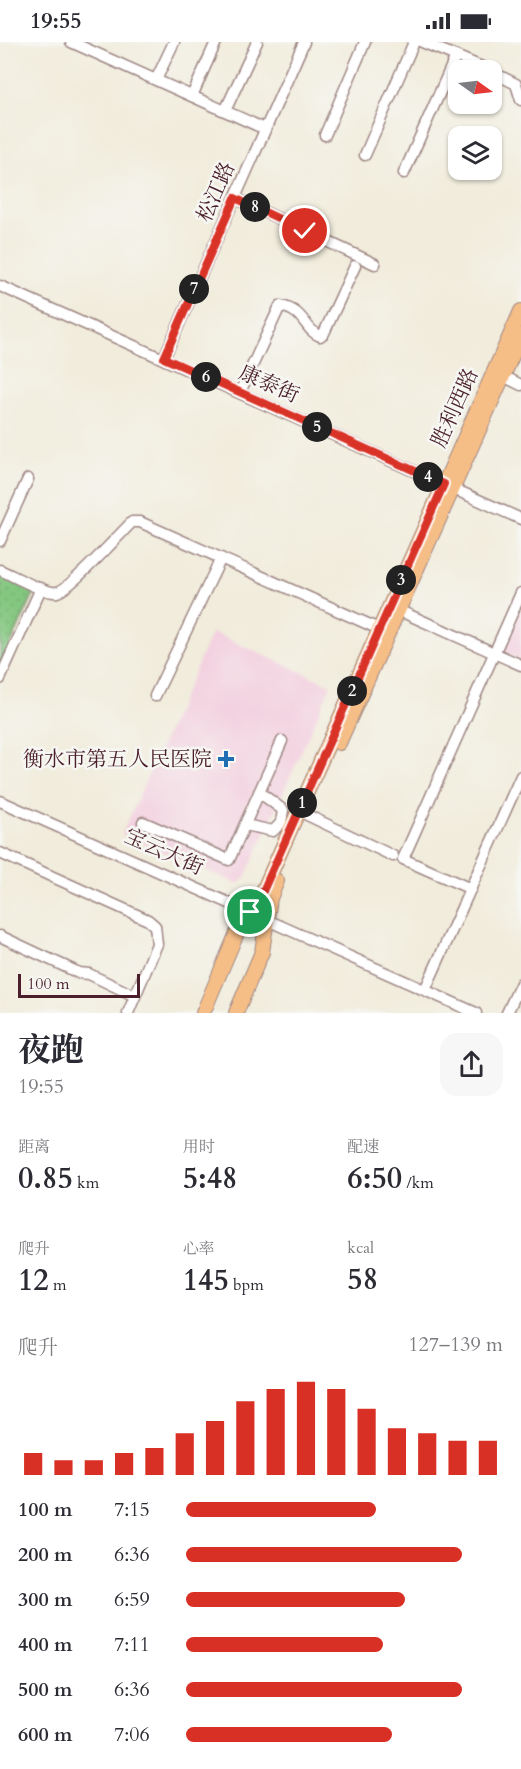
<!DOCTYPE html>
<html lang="zh">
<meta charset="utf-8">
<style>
body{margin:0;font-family:Cardo,"Noto Serif SC",serif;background:#f7f7f7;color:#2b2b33;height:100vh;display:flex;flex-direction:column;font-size:22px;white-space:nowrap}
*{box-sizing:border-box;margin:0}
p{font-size:20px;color:#7c7c81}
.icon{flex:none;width:33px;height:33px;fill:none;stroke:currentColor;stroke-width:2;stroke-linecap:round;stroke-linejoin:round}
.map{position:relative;height:971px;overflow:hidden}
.drawer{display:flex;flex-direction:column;background:#fff;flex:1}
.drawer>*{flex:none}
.needle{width:39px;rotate:104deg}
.buttons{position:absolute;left:448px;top:18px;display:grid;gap:12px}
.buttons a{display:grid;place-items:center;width:54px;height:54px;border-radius:12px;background:#fff;box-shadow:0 2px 4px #0004;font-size:30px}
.scale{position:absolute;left:18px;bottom:15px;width:122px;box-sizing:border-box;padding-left:6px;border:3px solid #4a1f2b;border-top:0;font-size:16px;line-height:21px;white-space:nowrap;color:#4a1f2b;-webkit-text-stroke:4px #f6f6f2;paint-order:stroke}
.pin{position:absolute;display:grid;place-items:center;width:51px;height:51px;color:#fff;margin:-26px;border:3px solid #fff;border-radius:50%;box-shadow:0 2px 6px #0007}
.km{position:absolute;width:30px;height:30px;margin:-15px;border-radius:50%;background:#222;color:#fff;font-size:16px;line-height:30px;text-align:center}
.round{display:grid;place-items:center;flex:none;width:63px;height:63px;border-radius:18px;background:#f7f7f7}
.summary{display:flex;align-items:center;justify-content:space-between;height:102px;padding:0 18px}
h1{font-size:33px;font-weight:700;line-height:45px}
.metrics{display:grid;grid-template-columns:repeat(3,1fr);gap:9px;height:102px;padding:6px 18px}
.metrics div{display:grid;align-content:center}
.metrics b{font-size:30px;font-weight:700}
.metrics small{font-size:16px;font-weight:400}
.metrics p{font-size:16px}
.chart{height:168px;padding:12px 18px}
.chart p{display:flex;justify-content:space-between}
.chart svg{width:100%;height:108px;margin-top:6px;stroke:#d93025;stroke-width:6}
ul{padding:0 18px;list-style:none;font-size:20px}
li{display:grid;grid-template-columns:96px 72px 1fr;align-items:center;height:45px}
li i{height:15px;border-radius:8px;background:#d93025}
.status{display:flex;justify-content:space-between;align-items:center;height:42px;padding:0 30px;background:#fff;direction:ltr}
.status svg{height:16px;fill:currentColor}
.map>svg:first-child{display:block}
.built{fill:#f3cfdf}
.grass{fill:url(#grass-dots);stroke:#667356;stroke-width:1.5}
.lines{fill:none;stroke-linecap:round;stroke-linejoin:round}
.minor-casing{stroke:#9e8683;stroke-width:13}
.major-casing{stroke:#9e8683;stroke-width:16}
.minor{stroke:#fff;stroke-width:10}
.major{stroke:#f6be87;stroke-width:14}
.route-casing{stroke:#fff;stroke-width:12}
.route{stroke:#d93025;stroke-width:8}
.poi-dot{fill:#1f6fb2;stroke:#f6f6f2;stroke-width:2}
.labels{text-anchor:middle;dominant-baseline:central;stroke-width:5;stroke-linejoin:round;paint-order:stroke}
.street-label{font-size:21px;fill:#4a1f2b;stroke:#f6f6f2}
.poi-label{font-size:21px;fill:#4a1f2b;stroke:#f6f6f2;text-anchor:end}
</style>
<div class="status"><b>19:55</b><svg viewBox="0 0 49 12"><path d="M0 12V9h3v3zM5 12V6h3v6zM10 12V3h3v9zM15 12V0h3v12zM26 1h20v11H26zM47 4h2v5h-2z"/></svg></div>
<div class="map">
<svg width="521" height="971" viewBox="0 0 521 971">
<defs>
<pattern id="grass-dots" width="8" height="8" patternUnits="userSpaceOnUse" patternTransform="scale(1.5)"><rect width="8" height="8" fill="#83c780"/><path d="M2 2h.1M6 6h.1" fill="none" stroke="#73aa6f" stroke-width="1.8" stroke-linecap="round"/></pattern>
</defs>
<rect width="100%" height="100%" fill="#f6f6f2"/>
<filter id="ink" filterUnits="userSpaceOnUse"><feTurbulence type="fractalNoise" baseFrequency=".0167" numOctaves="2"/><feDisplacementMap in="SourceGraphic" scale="12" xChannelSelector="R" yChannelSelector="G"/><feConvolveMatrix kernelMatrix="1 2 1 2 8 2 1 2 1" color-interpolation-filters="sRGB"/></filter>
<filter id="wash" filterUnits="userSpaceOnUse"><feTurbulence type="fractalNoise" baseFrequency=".008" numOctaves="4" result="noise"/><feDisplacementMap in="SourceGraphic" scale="24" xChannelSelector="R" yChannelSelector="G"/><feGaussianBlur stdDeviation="1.35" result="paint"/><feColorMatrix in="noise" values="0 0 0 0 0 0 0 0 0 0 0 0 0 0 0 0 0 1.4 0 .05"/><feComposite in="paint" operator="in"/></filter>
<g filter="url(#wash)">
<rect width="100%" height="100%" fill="#f1ecdb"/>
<path class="built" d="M 521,563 L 521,618 L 501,609 Z
M 212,590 L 331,643 L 245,836 L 238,842 L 122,792 Z"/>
<path class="grass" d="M 0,533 L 35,549 L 0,626 Z"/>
</g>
<g filter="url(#ink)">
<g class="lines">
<defs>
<path id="minor" d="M 71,0 L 265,87
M 422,0 L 489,28
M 492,30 L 516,42 L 521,58
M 156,38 L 174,0
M 192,54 L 216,0
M 225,69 L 257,0
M 325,93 L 365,0
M 365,113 L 414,0
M 404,131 L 456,14
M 235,156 L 375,222
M 0,244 L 521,477
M 164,316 L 304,0
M 503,334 L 521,343
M 240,350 L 280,264 C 306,269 303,287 320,294 L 324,291 L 355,224
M 0,499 L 28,437
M 0,528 C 12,533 45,552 57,550 C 69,548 120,492 132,480 L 140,480 L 379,587
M 398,568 L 521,623
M 0,637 L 41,546
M 155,654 L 221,516
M 0,759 L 476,971
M 307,773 L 393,814
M 143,780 L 229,818 L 282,699
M 245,783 L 273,789 L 281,781 L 283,768 L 259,750
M 0,811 L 148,878 L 155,884 L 157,902 L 128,971
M 471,847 L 403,817 L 521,551
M 0,894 L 79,931 L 89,932 L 135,954
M 425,948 L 521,734
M 507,971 L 521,941"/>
<path id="major" d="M 339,701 L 521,294
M 203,971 L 236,893 L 263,849 L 521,269
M 236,971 L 262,910 L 270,856 L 277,839"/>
</defs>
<use href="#minor" class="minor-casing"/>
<use href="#major" class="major-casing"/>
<use href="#minor" class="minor"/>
<use href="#major" class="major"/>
</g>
</g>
<g class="lines" filter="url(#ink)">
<defs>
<path id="route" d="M 250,870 L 263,849 L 444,442 L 164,316 L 235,156 L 305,189"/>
</defs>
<use href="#route" class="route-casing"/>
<use href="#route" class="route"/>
</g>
<path class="poi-dot" d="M223 708h6v6h6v6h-6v6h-6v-6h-6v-6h6z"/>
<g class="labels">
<g class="street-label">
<text transform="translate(216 150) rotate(-66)">松江路</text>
<text transform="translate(269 342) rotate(24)">康泰街</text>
<text transform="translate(455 366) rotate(-66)">胜利西路</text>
<text transform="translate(164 810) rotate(24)">宝云大街</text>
</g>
<g class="poi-label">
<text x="212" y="717">衡水市第五人民医院</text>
</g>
</g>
</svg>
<div class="buttons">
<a><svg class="needle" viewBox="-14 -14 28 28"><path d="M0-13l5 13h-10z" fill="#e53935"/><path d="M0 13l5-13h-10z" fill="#7c7c81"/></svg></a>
<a><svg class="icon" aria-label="layers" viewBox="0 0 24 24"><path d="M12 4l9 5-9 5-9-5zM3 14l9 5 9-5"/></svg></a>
</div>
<div class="scale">100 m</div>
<div class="pin" style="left:250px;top:870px;background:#1e9e55"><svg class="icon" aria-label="arrive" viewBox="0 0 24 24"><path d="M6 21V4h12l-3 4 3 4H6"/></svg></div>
<div class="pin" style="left:305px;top:189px;background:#d93025"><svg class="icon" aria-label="check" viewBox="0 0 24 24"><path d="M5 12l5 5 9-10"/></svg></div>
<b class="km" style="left:302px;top:761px">1</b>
<b class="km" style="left:352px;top:649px">2</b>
<b class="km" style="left:401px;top:538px">3</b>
<b class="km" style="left:428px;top:435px">4</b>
<b class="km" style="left:317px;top:385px">5</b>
<b class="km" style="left:206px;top:335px">6</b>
<b class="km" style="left:194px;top:247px">7</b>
<b class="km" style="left:255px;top:165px">8</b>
</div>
<section class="drawer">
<div class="summary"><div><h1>夜跑</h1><p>19:55</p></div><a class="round"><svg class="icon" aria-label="share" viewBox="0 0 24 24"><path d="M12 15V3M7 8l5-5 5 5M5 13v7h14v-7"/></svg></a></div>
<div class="metrics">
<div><p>距离</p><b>0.85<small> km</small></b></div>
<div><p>用时</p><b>5:48</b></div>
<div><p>配速</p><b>6:50<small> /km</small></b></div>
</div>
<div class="metrics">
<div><p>爬升</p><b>12<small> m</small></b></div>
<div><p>心率</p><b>145<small> bpm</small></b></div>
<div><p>kcal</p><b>58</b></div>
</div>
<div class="chart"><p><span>爬升</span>127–139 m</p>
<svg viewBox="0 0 160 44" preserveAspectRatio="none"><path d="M5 44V35M15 44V38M25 44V38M35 44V35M45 44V33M55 44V27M65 44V22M75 44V14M85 44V9M95 44V6M105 44V9M115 44V17M125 44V25M135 44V27M145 44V30M155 44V30"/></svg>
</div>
<ul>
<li><b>100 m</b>7:15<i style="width:60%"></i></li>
<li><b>200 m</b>6:36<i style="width:87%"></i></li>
<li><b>300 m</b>6:59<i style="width:69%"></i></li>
<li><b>400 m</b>7:11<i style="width:62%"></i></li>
<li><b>500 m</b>6:36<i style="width:87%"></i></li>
<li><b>600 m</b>7:06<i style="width:65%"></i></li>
</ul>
</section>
